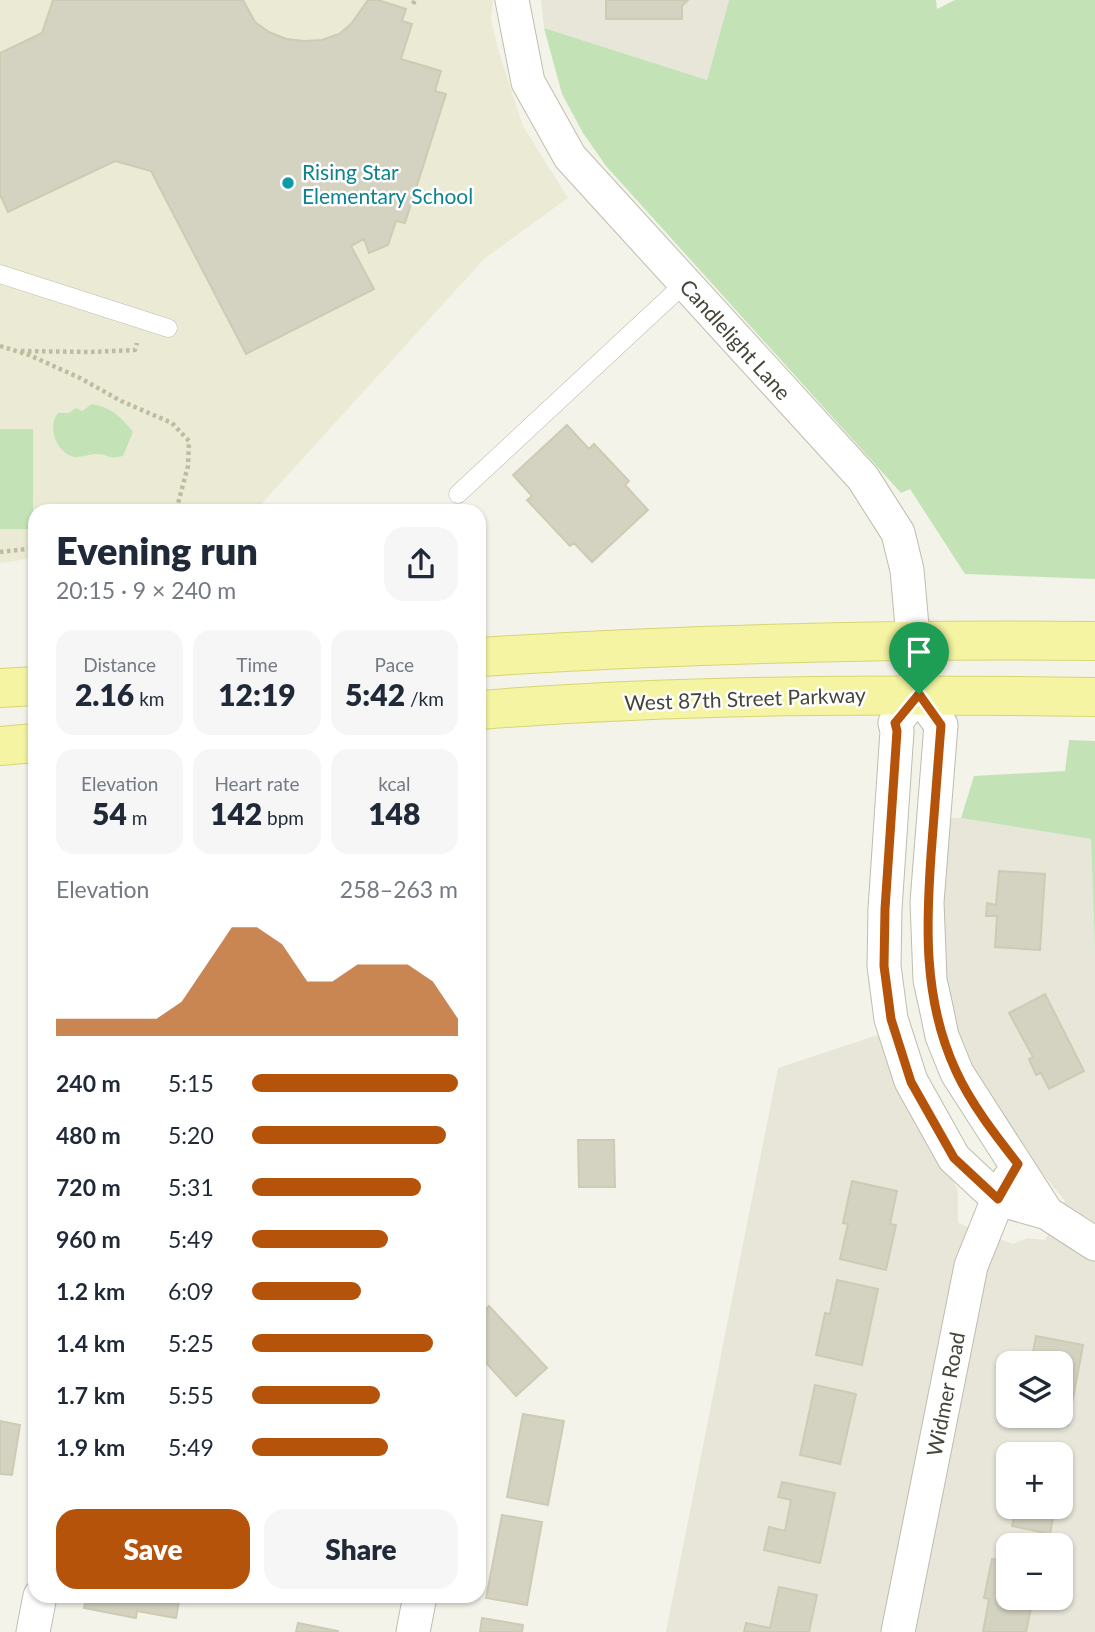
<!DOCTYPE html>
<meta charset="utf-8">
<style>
body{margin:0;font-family:Lato,sans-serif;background:#f6f6f7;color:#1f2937;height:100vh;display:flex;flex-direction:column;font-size:26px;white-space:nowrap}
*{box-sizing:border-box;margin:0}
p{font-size:23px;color:#747a83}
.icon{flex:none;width:38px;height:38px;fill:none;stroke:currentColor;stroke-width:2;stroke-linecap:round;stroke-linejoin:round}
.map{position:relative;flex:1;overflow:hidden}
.drawer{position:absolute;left:28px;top:504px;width:458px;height:1099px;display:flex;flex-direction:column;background:#fff;border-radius:21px;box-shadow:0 2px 5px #0004}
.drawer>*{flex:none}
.tools{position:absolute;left:996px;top:1351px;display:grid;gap:14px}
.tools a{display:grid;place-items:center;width:77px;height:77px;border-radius:14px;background:#fff;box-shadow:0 2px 5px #0004;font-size:35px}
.pin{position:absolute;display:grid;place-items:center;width:60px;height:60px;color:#fff;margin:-72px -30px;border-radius:50% 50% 50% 0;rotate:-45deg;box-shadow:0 0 7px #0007}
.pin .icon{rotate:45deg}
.round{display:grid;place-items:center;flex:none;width:74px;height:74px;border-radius:21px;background:#f6f6f7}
.headline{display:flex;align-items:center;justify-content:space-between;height:119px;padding:0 28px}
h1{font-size:38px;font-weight:800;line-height:52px}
.metrics{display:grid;grid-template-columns:repeat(3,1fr);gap:10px;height:119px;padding:7px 28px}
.metrics div{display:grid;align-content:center;border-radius:18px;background:#f6f6f7;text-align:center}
.metrics b{font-size:30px;font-weight:800}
.metrics small{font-size:19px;font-weight:400}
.metrics p{font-size:19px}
.chart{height:196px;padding:14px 28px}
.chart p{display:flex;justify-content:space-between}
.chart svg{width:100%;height:126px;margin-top:7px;fill:#b45309;opacity:.7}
.primary-button{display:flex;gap:14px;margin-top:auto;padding:14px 28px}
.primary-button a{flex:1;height:80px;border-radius:21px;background:#b45309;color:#fff;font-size:28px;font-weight:800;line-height:80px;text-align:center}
.primary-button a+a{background:#f6f6f7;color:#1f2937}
ul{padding:0 28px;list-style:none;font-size:23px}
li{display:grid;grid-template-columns:112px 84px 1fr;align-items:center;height:52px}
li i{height:18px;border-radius:9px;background:#b45309}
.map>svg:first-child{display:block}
.residential{fill:#e7e6d9;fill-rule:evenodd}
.education{fill:#ebebd5}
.green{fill:#c3e3b7}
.building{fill:#d4d2c0;stroke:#cecbb4;stroke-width:2}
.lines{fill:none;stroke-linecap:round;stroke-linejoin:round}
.lane-casing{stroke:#bebdad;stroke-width:19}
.street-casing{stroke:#bebdad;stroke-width:35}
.primary-casing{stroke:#d8d673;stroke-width:40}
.path{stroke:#bebca0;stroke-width:4.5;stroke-dasharray:3.5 3.5;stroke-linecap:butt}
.lane{stroke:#fff;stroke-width:18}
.street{stroke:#fff;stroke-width:33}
.primary{stroke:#f4f4a2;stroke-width:38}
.route-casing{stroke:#fff;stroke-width:14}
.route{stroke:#b45309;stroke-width:9}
.culture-dot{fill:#0f9aa8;stroke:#fff;stroke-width:2.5}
.labels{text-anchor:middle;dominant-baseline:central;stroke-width:5;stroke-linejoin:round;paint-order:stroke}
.culture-label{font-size:21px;fill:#0d838f;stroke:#fff;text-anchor:start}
.street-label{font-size:21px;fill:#464539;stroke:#fff}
</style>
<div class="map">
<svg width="1095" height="1632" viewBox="0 0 1095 1632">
<rect width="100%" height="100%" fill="#f3f3ea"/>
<path class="residential" d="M 541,0 L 729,0 L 707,80 L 544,28 Z
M 946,818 L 961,818 L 1091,839 L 1095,951 L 1095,1632 L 666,1632 L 778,1068 L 884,1033 L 958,1191 L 958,1223 L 1013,1244 L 1028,1238 L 1045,1240 L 1065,1201 L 1006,1129 L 969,1080 L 941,990 ZM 1008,1363 L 1060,1363 L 1060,1416 L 1008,1416 ZM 1008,1454 L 1060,1454 L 1060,1507 L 1008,1507 ZM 1008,1545 L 1060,1545 L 1060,1598 L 1008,1598 Z"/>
<path class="education" d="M 0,0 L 493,0 L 491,19 L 498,49 L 523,126 L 568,198 L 484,259 L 255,511 L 35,511 L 35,558 L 0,563 Z"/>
<path class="green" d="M 729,0 L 936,0 L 937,9 L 955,0 L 1095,0 L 1095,579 L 965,574 L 910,489 L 901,493 L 606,166 L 583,133 L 562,94 L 544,28 L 707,80 Z
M 92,404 C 111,407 121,417 133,432 L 123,456 C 106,460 108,453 96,454 C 88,454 77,460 69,455 C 54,447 48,425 58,413 L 69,413 L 76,408 L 82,411 Z
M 0,429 L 33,429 L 33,529 L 0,529 Z
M 1069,740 L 1095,741 L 1095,951 L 1091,839 L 961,818 L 974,776 L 1065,771 Z"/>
<path class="building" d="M 53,0 L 243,0 L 255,22 L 269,32 L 286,39 L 304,41 L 322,40 L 339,34 L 351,24 L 368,0 L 378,0 L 406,9 L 402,21 L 412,24 L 401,59 L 441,71 L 435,91 L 446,94 L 405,223 L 396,221 L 388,245 L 369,253 L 364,239 L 351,246 L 374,289 L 246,354 L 151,171 L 115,161 L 8,212 L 0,195 L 0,53 L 42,33 Z
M 606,0 L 688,0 L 682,6 L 682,19 L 606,19 Z
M 567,425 L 589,449 L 594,444 L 629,481 L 625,485 L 648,510 L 592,562 L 574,543 L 570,546 L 527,500 L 532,496 L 513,475 Z
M 999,871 L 1045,874 L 1040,950 L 995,947 L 997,916 L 986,916 L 987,903 L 996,905 Z
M 1045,994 L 1084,1071 L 1049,1089 L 1041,1073 L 1036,1075 L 1029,1059 L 1033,1057 L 1009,1013 Z
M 578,1140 L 614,1140 L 615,1187 L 579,1187 Z
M 852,1181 L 897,1191 L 890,1224 L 896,1225 L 886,1270 L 840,1259 L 848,1224 L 843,1223 Z
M 837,1280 L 878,1289 L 862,1365 L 816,1355 L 825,1313 L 830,1314 Z
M 489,1306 L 547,1368 L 516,1396 L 480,1356 L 480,1315 Z
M 1036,1336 L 1083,1345 L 1068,1425 L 1026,1417 L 1060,1416 L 1060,1363 L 1031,1363 Z
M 815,1385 L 856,1394 L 840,1464 L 800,1455 Z
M 523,1414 L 564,1421 L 548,1505 L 507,1497 Z
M 0,1421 L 20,1425 L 12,1475 L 0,1474 Z
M 782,1482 L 835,1493 L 820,1563 L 764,1550 L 769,1527 L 785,1531 L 791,1500 L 778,1497 Z
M 1016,1507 L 1055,1507 L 1050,1534 L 1012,1526 Z
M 502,1515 L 542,1522 L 527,1605 L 486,1598 Z
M 992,1559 L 1008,1562 L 1008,1598 L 1033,1598 L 1026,1632 L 983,1632 L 989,1599 L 984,1598 Z
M 779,1587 L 817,1595 L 809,1632 L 744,1632 L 746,1623 L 770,1628 Z
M 87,1596 L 180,1596 L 176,1618 L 137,1611 L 136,1618 L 84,1608 Z
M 482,1618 L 523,1625 L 522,1632 L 480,1632 Z
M 298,1623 L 338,1631 L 338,1632 L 296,1632 Z"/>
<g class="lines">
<defs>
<path id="lane" d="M 0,274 L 168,328
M 458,494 L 685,283"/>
<path id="street" d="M 512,0 L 528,82 L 570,157 L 863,478 L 898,533 L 907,570 L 918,694 L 941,725 L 927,902 L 930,980 L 936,1007 L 942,1036 L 957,1073 L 1047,1213
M 918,694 L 895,723 L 897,731 L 885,909 L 884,966 L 891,1019 L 911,1081 L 954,1158 L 998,1199 L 1047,1213 L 1095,1244
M 33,1632 L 40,1596
M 413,1632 L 420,1596
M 898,1632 L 971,1266 L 998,1199 L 1009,1179"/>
<path id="primary" d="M 480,657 C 684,644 890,639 1095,641
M 0,688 L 35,686
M 480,710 C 684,694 890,694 1095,697
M 0,746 L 35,743"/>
</defs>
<use href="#lane" class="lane-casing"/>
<use href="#street" class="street-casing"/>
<use href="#primary" class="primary-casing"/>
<path class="path" d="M 413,4 L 415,0
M 0,346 L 29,355 L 80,378 L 121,401 L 172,423 L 189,441 L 188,466 L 176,511
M 21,351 L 90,352 L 135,350 L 137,343
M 0,552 L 35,548"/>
<use href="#lane" class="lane"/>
<use href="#street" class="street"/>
<use href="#primary" class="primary"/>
</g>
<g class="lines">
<defs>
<path id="route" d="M 919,694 L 941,725 C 938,764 935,803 932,842 C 926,920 922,998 956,1071 C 971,1104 996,1136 1018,1164 L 998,1199 L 954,1158 L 911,1082 L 891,1019 L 884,966 L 885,909 L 897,731 L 895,723 Z"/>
</defs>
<use href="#route" class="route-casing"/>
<use href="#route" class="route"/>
</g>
<circle class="culture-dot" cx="288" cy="183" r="7"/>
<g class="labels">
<g class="culture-label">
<text x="302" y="171">Rising Star<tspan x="302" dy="24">Elementary School</tspan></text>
</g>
<g class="street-label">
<text transform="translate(736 339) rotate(48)">Candlelight Lane</text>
<text transform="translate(745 698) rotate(-2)">West 87th Street Parkway</text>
<text transform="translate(945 1394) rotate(-79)">Widmer Road</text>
</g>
</g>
</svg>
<div class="tools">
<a><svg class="icon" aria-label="layers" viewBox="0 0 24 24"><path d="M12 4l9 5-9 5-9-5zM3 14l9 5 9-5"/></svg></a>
<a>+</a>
<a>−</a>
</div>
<div class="pin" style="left:919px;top:694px;background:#1e9e55"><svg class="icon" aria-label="arrive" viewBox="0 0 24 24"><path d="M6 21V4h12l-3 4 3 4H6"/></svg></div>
<section class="drawer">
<div class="headline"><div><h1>Evening run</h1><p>20:15 · 9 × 240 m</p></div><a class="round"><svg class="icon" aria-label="share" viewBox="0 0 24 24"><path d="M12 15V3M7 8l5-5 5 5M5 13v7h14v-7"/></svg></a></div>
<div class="metrics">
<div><p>Distance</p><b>2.16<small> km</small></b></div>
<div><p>Time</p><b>12:19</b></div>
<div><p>Pace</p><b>5:42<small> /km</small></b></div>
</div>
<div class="metrics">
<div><p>Elevation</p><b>54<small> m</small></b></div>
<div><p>Heart rate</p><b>142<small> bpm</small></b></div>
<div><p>kcal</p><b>148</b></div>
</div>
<div class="chart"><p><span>Elevation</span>258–263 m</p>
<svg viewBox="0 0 160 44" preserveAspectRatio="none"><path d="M0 44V38L10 38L20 38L30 38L40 38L50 32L60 19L70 6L80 6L90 12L100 25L110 25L120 19L130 19L140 19L150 25L160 38V44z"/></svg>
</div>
<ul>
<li><b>240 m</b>5:15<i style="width:100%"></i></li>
<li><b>480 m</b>5:20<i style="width:94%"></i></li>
<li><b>720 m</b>5:31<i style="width:82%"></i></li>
<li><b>960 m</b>5:49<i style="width:66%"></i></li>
<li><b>1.2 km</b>6:09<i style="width:53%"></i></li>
<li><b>1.4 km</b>5:25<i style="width:88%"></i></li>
<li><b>1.7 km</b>5:55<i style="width:62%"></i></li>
<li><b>1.9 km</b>5:49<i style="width:66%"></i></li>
</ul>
<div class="primary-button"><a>Save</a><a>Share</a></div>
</section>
</div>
